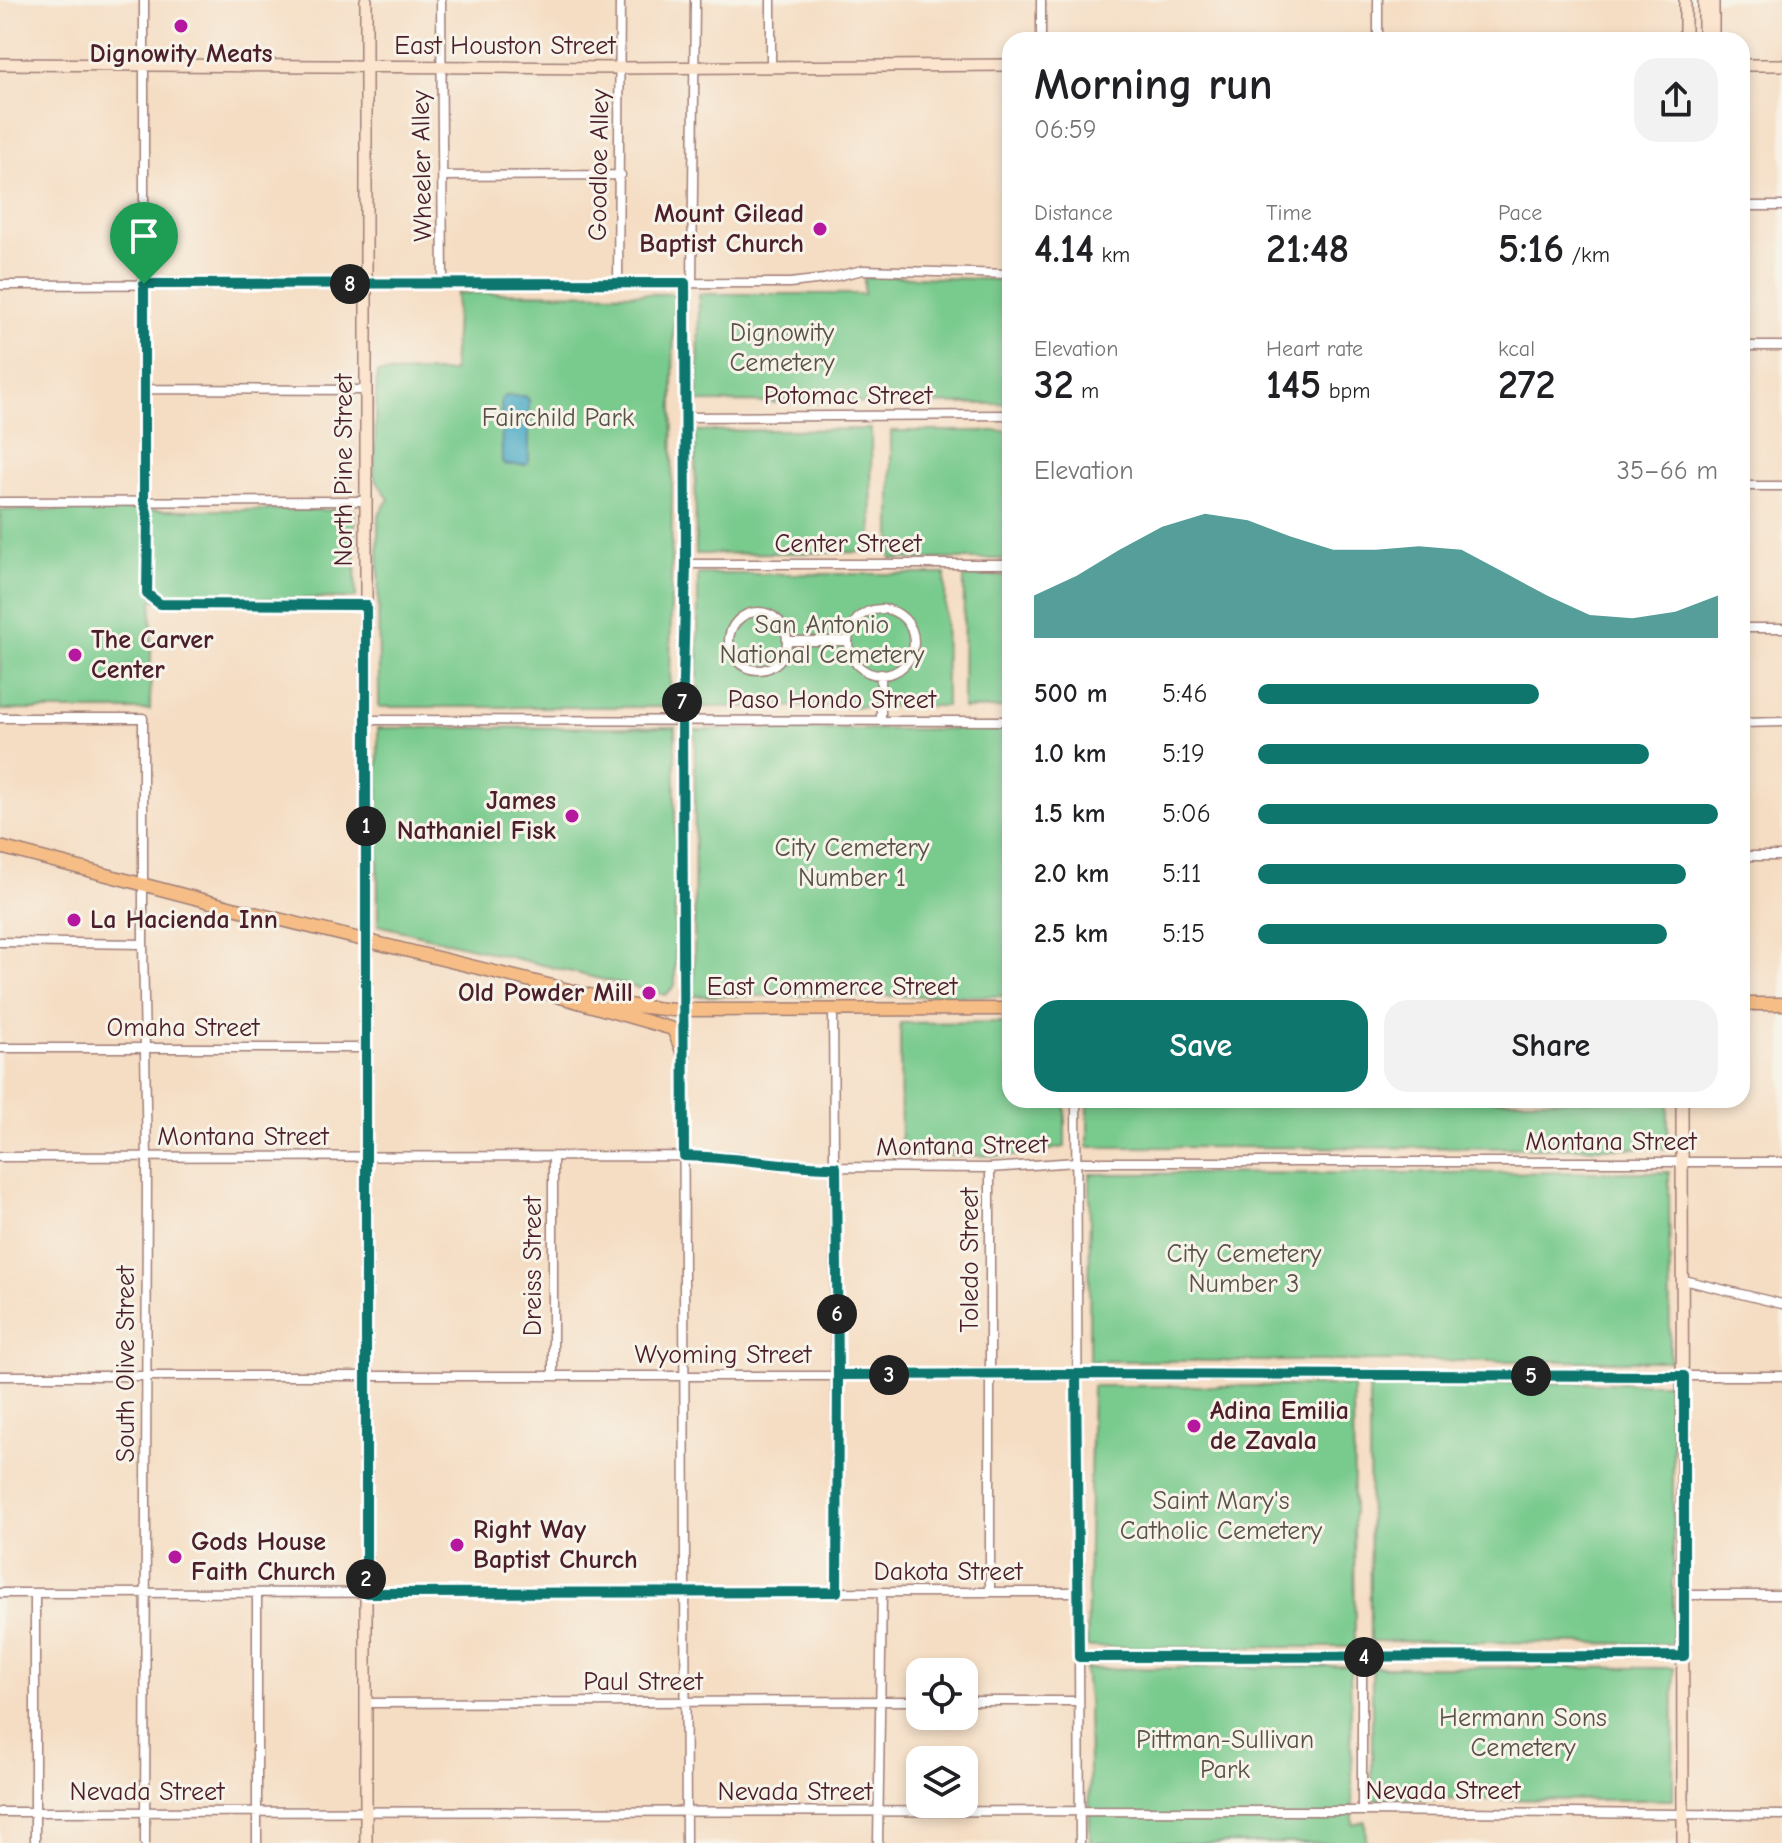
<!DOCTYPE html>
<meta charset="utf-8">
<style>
body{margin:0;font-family:"Comic Neue",sans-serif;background:#f2f2f2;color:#202124;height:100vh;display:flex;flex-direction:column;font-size:30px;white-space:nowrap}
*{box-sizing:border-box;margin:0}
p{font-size:26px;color:#757577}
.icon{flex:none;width:44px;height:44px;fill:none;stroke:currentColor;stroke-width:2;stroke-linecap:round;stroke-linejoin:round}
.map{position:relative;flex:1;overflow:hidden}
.details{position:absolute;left:1002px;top:32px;width:748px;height:1076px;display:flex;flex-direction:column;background:#fff;border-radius:24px;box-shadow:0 4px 12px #0003}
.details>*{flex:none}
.fabs{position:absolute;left:906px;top:1658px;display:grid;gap:16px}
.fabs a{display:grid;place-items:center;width:72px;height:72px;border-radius:16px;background:#fff;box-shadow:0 4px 12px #0003;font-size:40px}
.pin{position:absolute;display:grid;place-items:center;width:68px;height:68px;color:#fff;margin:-82px -34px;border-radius:50% 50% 50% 0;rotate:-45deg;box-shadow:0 0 8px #0007}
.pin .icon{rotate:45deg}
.km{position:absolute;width:40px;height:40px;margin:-20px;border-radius:50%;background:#222;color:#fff;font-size:22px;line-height:40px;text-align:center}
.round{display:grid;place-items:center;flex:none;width:84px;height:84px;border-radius:24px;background:#f2f2f2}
.summary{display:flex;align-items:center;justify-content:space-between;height:136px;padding:0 32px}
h1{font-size:44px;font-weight:600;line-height:60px}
.metrics{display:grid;grid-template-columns:repeat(3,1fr);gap:12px;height:136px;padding:8px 32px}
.metrics div{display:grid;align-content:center}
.metrics b{font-size:40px;font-weight:600}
.metrics small{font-size:22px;font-weight:400}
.metrics p{font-size:22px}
.chart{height:224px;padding:16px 32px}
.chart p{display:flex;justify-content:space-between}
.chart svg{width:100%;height:144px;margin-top:8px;fill:#0f766e;opacity:.7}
.action{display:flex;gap:16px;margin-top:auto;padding:16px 32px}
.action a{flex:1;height:92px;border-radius:24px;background:#0f766e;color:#fff;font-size:32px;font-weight:600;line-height:92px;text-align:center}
.action a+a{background:#f2f2f2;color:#202124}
ul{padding:0 32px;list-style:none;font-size:26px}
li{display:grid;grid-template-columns:128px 96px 1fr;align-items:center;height:60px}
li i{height:20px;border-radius:10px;background:#0f766e}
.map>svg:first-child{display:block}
.green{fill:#78ca8d;stroke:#61745c;stroke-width:2}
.water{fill:#44a8c4;stroke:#476478;stroke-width:2}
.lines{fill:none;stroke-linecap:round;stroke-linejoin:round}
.street-casing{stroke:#a07e77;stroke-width:11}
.secondary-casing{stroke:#a07e77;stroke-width:14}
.primary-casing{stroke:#a07e77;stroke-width:15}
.street{stroke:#fff;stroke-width:8}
.secondary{stroke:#fbe5cf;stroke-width:11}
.primary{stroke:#f6be86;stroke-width:12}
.route-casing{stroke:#fff;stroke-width:16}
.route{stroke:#0f766e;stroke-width:10}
.poi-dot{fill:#b5179e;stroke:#f7f3e8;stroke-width:3}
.labels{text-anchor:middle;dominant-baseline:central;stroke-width:6;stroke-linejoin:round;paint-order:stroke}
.street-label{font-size:26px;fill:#4a1f2b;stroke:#f7f3e8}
.poi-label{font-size:26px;font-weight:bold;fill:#4a1f2b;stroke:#f7f3e8;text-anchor:start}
.park-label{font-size:26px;fill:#585248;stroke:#f7f3e8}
</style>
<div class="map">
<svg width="1782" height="1843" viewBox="0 0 1782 1843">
<rect width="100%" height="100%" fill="#f7f3e8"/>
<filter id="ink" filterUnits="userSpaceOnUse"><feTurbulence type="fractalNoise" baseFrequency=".0125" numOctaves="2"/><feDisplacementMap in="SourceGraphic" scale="16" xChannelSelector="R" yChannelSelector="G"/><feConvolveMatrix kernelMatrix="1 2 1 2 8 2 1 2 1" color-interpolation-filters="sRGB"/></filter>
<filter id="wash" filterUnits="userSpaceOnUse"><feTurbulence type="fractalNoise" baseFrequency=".006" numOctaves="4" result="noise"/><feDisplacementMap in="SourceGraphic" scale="32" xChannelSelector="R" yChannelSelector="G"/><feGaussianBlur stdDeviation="1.8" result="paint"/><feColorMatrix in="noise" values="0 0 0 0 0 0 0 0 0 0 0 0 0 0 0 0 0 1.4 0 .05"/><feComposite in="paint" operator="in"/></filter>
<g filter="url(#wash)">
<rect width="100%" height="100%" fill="#f5ddc3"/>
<path class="green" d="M 880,276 L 1010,280 L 1010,404 L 698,402 L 699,294 L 864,294 L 864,278 Z
M 457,293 L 674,294 L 670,707 L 379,707 L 378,515 L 389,499 L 374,477 L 377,373 L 453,372 Z
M 871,429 L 872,552 L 696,554 L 695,431 Z
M 891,431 L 1010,431 L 1010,559 L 891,559 Z
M 0,510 L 354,510 L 356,598 L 152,600 L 150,710 L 0,710 Z
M 698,574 L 945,574 L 946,706 L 698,707 Z
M 964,576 L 1010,576 L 1010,708 L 963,709 Z
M 675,727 L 675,985 L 666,995 L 378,925 L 378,728 Z
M 1010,729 L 1010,996 L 694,996 L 695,730 Z
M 1010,1022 L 1010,1100 L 1065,1100 L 1065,1147 L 1018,1156 L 901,1155 L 900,1023 Z
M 1088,1100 L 1668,1100 L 1668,1148 L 1088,1147 Z
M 1669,1172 L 1670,1361 L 1089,1361 L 1090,1174 Z
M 1369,1383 L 1673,1383 L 1673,1644 L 1370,1641 Z
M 1092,1386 L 1353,1386 L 1355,1647 L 1087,1647 Z
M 1350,1666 L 1353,1824 L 1365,1821 L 1366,1843 L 1090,1843 L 1088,1700 L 1085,1669 Z
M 1372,1667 L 1674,1668 L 1673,1800 L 1372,1799 Z"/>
<path class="water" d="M 505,396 L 525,396 L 529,400 L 529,461 L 526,465 L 505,465 L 502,462 L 501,400 Z"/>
</g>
<g filter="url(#ink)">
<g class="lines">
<defs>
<path id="street" d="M 144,0 L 144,501 L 148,516 L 147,594 L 160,604 L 366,605
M 441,0 L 443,284
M 1041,0 L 1041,40
M 1378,0 L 1378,40
M 771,66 L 771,0
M 443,176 L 621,175
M 1742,206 L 1782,206
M 618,283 L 620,0
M 685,283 L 686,564 L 682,719 L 686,1843
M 692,283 L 695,0
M 0,285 L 790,283 L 824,279 L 863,270 L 1010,274
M 1742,346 L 1782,346
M 144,389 L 366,390
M 686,417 L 1010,415
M 1742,486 L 1782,486
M 0,502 L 366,501
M 686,564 L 1010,564
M848 642a33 33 0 1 1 66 0a33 33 0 1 1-66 0Z
M729 641a29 29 0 1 1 58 0a29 29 0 1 1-58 0Z
M 1742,628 L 1782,628
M 788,641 L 848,641
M 881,674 L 881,720
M 0,718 L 143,718 L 143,944 L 147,1158 L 145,1843
M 366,720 L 1010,721
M 1742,723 L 1782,722
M 1742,856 L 1782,856
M 0,942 L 143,944
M 833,1009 L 837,1592
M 0,1048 L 366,1048
M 1076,1100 L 1080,1843
M 0,1157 L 684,1156 L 733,1157 L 811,1167 L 990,1168 L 1076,1162 L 1782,1162
M 1684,1280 L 1782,1304
M 0,1376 L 1782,1376
M 553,1376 L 553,1157
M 990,1592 L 990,1168
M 0,1593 L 1079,1592
M 35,1593 L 35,1843
M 1684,1595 L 1782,1595
M 1079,1657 L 1684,1656
M 964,1701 L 1079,1701
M 366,1703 L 920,1701
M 1362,1811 L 1362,1657
M 0,1812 L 1362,1811 L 1782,1815
M 257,1843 L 257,1593
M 878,1843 L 882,1592"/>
<path id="secondary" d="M 1685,0 L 1685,40
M 1704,0 L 1704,40
M 1713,0 L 1713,40
M 0,64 L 620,68 L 1010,65
M 1742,65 L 1782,65
M 1682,1100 L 1683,1843
M 366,1843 L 366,0"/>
<path id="primary" d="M 0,847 L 233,908 L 634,1006 L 674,1010 L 1010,1009
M 538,989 L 550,994 L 673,1029 L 684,1056
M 1742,1004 L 1782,1004"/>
</defs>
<use href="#street" class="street-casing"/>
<use href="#secondary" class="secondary-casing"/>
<use href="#primary" class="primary-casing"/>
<use href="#street" class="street"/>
<use href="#secondary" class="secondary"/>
<use href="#primary" class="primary"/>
</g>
</g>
<g class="lines" filter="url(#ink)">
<defs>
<path id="route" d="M 144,284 L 144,501 L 148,516 L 147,594 L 160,604 L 366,605 L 366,1593 L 837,1592 L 838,1375 L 1076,1374 L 1079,1657 L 1684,1656 L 1684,1376 L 1076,1374 L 838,1375 L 836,1167 C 786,1167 735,1157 684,1156 L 682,719 L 686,564 L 685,283 L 144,284"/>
</defs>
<use href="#route" class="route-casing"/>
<use href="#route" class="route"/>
</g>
<g class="poi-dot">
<circle cx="181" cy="26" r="8"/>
<circle cx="820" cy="229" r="8"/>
<circle cx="75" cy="655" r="8"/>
<circle cx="572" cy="816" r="8"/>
<circle cx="74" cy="920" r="8"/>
<circle cx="649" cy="993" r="8"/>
<circle cx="1194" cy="1426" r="8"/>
<circle cx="457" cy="1545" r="8"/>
<circle cx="175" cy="1557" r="8"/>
</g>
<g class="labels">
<g class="street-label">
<text x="505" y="46">East Houston Street</text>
<text transform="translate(599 165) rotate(-89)">Goodloe Alley</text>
<text transform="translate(422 166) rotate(-91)">Wheeler Alley</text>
<text x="848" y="396">Potomac Street</text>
<text transform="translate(344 470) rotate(-90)">North Pine Street</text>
<text x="848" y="544">Center Street</text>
<text x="832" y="700">Paso Hondo Street</text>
<text x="832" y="987">East Commerce Street</text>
<text x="183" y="1028">Omaha Street</text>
<text x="243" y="1137">Montana Street</text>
<text x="1611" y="1142">Montana Street</text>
<text transform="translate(962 1146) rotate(-1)">Montana Street</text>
<text transform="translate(970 1260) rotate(-90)">Toledo Street</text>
<text transform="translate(533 1266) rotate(-90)">Dreiss Street</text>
<text x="723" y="1355">Wyoming Street</text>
<text transform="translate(126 1364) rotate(-90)">South Olive Street</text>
<text x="948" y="1572">Dakota Street</text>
<text x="643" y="1682">Paul Street</text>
<text x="1443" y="1791">Nevada Street</text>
<text x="147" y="1792">Nevada Street</text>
<text x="795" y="1792">Nevada Street</text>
</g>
<g class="poi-label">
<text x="181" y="54" text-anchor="middle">Dignowity Meats</text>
<text x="804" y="214" text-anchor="end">Mount Gilead<tspan x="804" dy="30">Baptist Church</tspan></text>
<text x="91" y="640">The Carver<tspan x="91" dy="30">Center</tspan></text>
<text x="556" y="801" text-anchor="end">James<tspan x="556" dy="30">Nathaniel Fisk</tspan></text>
<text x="90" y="920">La Hacienda Inn</text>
<text x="633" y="993" text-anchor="end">Old Powder Mill</text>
<text x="1210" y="1411">Adina Emilia<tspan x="1210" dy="30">de Zavala</tspan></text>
<text x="473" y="1530">Right Way<tspan x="473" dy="30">Baptist Church</tspan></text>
<text x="191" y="1542">Gods House<tspan x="191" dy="30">Faith Church</tspan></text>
</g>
<g class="park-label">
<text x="782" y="333">Dignowity<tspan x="782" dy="30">Cemetery</tspan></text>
<text x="558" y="418">Fairchild Park</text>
<text x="822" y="625">San Antonio<tspan x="822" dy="30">National Cemetery</tspan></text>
<text x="852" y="848">City Cemetery<tspan x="852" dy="30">Number 1</tspan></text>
<text x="1244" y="1254">City Cemetery<tspan x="1244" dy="30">Number 3</tspan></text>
<text x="1221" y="1501">Saint Mary's<tspan x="1221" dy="30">Catholic Cemetery</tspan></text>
<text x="1523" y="1718">Hermann Sons<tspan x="1523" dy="30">Cemetery</tspan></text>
<text x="1225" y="1740">Pittman-Sullivan<tspan x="1225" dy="30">Park</tspan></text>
</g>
</g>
</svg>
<div class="fabs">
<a><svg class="icon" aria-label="locate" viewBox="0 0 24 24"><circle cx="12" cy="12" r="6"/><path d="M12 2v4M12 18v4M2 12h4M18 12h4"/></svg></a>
<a><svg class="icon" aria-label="layers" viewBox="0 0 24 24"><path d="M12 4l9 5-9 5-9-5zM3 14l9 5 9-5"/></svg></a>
</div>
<div class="pin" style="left:144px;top:284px;background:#1e9e55"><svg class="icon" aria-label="arrive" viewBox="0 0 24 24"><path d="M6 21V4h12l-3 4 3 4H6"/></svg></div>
<b class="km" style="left:366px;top:826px">1</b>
<b class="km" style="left:366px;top:1579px">2</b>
<b class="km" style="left:889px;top:1375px">3</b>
<b class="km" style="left:1364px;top:1657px">4</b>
<b class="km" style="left:1531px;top:1376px">5</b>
<b class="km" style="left:837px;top:1314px">6</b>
<b class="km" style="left:682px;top:702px">7</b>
<b class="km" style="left:350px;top:284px">8</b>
<section class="details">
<div class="summary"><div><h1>Morning run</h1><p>06:59</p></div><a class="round"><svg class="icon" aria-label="share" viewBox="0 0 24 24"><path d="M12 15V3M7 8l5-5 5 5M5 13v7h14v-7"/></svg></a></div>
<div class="metrics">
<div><p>Distance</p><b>4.14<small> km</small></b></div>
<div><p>Time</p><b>21:48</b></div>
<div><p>Pace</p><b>5:16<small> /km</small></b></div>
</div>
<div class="metrics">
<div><p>Elevation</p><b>32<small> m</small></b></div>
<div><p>Heart rate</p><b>145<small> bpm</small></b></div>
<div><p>kcal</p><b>272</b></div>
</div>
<div class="chart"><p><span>Elevation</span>35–66 m</p>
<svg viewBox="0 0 160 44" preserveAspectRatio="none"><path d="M0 44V31L10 25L20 17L30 10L40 6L50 8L60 13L70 17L80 17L90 16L100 17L110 24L120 31L130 37L140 38L150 36L160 31V44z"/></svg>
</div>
<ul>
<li><b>500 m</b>5:46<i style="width:61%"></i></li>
<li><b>1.0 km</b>5:19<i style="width:85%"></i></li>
<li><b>1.5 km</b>5:06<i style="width:100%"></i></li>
<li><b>2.0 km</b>5:11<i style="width:93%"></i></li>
<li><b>2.5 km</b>5:15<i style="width:89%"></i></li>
</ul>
<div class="action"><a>Save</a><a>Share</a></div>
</section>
</div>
